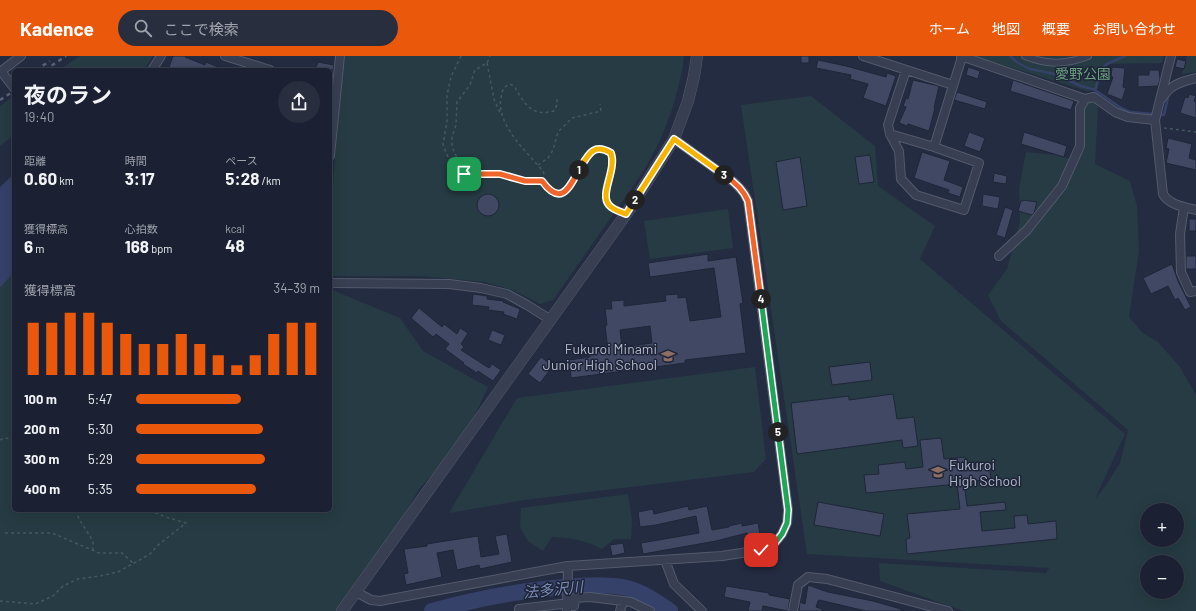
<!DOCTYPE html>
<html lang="ja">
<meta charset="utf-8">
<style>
body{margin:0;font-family:Barlow,"Noto Sans JP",sans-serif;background:#282e3e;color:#f1f3f6;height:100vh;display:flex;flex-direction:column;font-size:15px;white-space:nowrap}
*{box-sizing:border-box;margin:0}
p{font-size:13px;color:#a0a3ac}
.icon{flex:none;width:22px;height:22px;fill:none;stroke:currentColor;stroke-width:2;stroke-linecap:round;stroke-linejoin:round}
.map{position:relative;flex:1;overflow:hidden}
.sheet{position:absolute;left:12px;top:12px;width:320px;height:444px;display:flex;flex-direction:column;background:#1b2132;border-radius:6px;box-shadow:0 4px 16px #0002,0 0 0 1px #393e4d}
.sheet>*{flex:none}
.buttons{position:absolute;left:1140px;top:447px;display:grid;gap:8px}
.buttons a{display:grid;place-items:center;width:44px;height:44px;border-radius:50%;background:#1b2132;box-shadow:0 4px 16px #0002,0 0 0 1px #393e4d;font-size:20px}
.pin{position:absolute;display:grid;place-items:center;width:34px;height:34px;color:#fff;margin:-17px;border-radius:8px;box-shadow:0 2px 6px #0006}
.km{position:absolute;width:20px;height:20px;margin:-10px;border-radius:50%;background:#222;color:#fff;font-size:11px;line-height:20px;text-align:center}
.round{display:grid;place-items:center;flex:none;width:42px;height:42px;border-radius:21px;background:#282e3e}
.head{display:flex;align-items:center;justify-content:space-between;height:68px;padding:0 12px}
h1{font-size:22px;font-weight:700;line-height:30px}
.stats{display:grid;grid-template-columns:repeat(3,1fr);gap:6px;height:68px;padding:4px 12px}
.stats div{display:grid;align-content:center}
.stats b{font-size:17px;font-weight:700}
.stats small{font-size:11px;font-weight:400}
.stats p{font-size:11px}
.chart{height:112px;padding:8px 12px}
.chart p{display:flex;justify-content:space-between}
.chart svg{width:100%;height:72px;margin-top:4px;stroke:#ea580c;stroke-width:6}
ul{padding:0 12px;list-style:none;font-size:13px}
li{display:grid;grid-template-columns:64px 48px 1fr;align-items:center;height:30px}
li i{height:10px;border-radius:5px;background:#ea580c}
header{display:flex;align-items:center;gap:24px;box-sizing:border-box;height:56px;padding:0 20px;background:#ea580c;color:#fff}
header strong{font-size:19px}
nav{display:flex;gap:22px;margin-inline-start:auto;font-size:14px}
.search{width:280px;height:36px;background:#282e3e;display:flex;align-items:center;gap:10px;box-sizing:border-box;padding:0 14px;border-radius:22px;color:#a0a3ac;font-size:15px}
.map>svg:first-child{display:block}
.green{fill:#263b43;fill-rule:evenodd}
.water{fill:#354169}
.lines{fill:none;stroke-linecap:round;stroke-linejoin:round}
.stream{stroke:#354169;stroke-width:2.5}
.river{stroke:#354169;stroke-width:16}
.building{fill:#404863;stroke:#1f2639;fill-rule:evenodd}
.service-casing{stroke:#535a6c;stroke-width:5.5}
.pedestrian-casing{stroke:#535a6c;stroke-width:8}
.minor-casing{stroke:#535a6c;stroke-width:10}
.tertiary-casing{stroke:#535a6c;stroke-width:12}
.path{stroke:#445860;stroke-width:1.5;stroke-dasharray:3 3;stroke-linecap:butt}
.service{stroke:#383f52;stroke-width:4}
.pedestrian{stroke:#383f52;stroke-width:6}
.minor{stroke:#383f52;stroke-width:8}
.tertiary{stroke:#383f52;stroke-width:11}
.rail{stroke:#5a6279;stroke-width:2.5;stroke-dasharray:4 4;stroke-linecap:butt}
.split-1-casing{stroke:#fff;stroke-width:8}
.split-2-casing{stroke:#fff;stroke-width:8}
.split-3-casing{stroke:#fff;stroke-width:8}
.split-4-casing{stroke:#fff;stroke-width:8}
.split-5-casing{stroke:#fff;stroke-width:8}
.split-6-casing{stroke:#fff;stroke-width:8}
.split-1{stroke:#f0652b;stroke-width:5}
.split-2{stroke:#f5b400;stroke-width:5}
.split-3{stroke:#f5b400;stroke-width:5}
.split-4{stroke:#f0652b;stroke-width:5}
.split-5{stroke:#22a559;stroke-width:5}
.split-6{stroke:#22a559;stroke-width:5}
.labels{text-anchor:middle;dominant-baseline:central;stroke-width:3;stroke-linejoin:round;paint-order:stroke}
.park-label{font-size:14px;fill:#6b9f7f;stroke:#1d2437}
.poi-label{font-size:14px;fill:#b5bacc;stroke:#1d2437;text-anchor:end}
.water-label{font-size:15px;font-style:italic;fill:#7b8ab5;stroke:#1d2437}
</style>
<header>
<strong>Kadence</strong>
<div class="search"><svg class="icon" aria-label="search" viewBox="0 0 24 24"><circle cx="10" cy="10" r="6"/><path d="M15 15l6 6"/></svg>ここで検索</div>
<nav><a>ホーム</a><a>地図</a><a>概要</a><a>お問い合わせ</a></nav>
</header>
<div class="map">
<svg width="1196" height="555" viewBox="0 0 1196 555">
<rect width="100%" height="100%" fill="#242c42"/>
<path class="green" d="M 80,0 L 153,0 L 144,14 L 59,14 Z
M 345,0 L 684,0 L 682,16 L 673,51 L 661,82 L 651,102 L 643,116 L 553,244 L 540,248 L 513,234 L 485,226 L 420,220 L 330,220 L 330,165 L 339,53 Z
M 974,0 L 1164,0 L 1162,7 L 1107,8 C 1101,16 1098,23 1098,33 L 1087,35 Z
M 1187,0 L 1196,0 L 1196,16 L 1182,18 Z
M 811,40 L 875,90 L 878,130 L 935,170 L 920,203 L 1125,378 L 1095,443 L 1106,429 L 1120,407 L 1128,374 L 1001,265 L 988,239 L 1007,213 L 1020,165 L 1019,132 L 1026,96 L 1057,99 L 1077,105 L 1083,56 L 1087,45 L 1094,45 L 1098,51 L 1095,108 L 1130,125 L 1137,150 L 1139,195 L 1129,261 L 1143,277 L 1158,286 L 1180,311 L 1196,339 L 1196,555 L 963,555 L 880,525 L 879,507 L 1046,517 L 1049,512 L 807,498 L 741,49 ZM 1147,454 L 1177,454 L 1177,484 L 1147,484 ZM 1147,506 L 1177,506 L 1177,536 L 1147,536 Z
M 12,41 L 14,44 L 14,79 L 0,90 L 0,50 Z
M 728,153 L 733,192 L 650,203 L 644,165 Z
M 14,216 L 14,454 L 330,454 L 330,233 L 400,262 L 423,295 L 488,331 L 461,389 L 419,433 L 378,505 L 342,555 L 0,555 L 0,232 Z
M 755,311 L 766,403 L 754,416 L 524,444 L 449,457 L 517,342 Z
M 628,438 L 632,464 L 631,483 L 614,483 L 602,493 C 586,484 570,482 552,481 L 543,495 L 528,485 L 520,472 L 521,452 Z"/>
<path class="water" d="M 14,118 L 14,216 L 0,232 L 0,131 Z"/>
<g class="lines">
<path class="stream" d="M 1010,0 L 1018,7 L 1030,13 L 1055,18 L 1081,30 L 1095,34 L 1121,52 L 1130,56 L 1164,59 L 1169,37 L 1184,29
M 1095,34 L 1102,13 L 1107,8 L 1125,0"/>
<path class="river" d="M 432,555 C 476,543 521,534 566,531 C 586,529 607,528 627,532 C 643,536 657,546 670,555"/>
</g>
<path class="building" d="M 173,0 L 186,0 L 185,1 L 205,9 L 206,6 L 225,14 L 168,14 Z
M 801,0 L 809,0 L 809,7 L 801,7 Z
M 1177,3 L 1186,5 L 1184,13 L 1175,11 Z
M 818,4 L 846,10 L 886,21 L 887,17 L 896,20 L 886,50 L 863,42 L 868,28 L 850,23 L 851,19 L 816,12 Z
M 318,6 L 334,9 L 333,14 L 315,14 Z
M 968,11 L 980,15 L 978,23 L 966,19 Z
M 1112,11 L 1125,12 L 1123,31 L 1126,32 L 1122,44 L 1107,38 L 1113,21 L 1111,21 Z
M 1149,14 L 1159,14 L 1160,23 L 1158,30 L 1138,31 L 1138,19 L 1149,19 Z
M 913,24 L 939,30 L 934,52 L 935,52 L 929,75 L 908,68 L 907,70 L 899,67 L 906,51 L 903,50 L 906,42 L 908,43 Z
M 1013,24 L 1074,45 L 1071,54 L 1010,35 Z
M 957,36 L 987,46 L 985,53 L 954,44 Z
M 1189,38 L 1196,40 L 1194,45 L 1196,46 L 1196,62 L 1180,57 L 1185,41 L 1188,42 Z
M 969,76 L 985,82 L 980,96 L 964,90 Z
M 1024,76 L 1067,90 L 1064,101 L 1021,88 Z
M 1168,82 L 1192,88 L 1189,102 L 1196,104 L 1196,114 L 1166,107 L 1169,93 L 1166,92 Z
M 922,96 L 950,105 L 944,124 L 963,131 L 960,141 L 948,137 L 949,134 L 914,122 Z
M 870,99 L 874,126 L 859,128 L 855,101 Z
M 800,101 L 807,150 L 783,154 L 776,106 Z
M 994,117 L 1007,120 L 1006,128 L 993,126 Z
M477 149a11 11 0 1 1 22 0a11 11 0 1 1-22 0Z
M 983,138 L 1000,141 L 998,153 L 982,150 Z
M 1023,144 L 1037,146 L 1034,157 L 1032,159 L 1018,155 L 1021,145 L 1023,145 Z
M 1005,151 L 1013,154 L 1005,182 L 996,179 Z
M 1189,163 L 1196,163 L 1196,175 L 1189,175 Z
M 708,198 L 708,205 L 736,201 L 743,247 L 740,248 L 746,297 L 685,304 L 685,307 L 571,322 L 569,304 L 590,301 L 589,296 L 608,294 L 605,270 L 607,269 L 605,253 L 612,253 L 611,245 L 624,244 L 624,250 L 666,245 L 665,239 L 678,238 L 678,242 L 686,241 L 690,265 L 721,261 L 714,212 L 650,221 L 648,207 ZM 650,270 L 652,287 L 622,291 L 620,274 Z
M 1186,200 L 1196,200 L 1196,213 L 1186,213 Z
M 1172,208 L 1178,225 L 1191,251 L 1185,254 L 1178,242 L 1175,244 L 1168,230 L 1151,238 L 1143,222 Z
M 473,238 L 487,240 L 487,243 L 504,245 L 503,246 L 520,253 L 517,263 L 503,258 L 504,256 L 488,254 L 489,251 L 472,249 Z
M 419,252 L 442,271 L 444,268 L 457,278 L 460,272 L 468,277 L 461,288 L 464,291 L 461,294 L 489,312 L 492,308 L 501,314 L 493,325 L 478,315 L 477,317 L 463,308 L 464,307 L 445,293 L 449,288 L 436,278 L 433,281 L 411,262 Z
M 492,274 L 505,279 L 501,289 L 488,284 Z
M 541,301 L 553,310 L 540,327 L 528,318 Z
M 870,306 L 872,324 L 832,329 L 829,311 Z
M 893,338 L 897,363 L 914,361 L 918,390 L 903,392 L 902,384 L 797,398 L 791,347 L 849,340 L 849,344 Z
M 941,382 L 944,403 L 965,401 L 966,410 L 989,407 L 991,423 L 964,426 L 967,450 L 1005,446 L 1006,454 L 980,456 L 982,475 L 1015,472 L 1014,460 L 1027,459 L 1028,468 L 1056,465 L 1057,483 L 907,498 L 906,483 L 910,482 L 907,458 L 960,453 L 957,428 L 866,437 L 864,419 L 879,418 L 878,409 L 905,406 L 906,413 L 923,411 L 920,384 Z
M 818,446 L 884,458 L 880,480 L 814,469 Z
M 688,450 L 689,454 L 707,450 L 712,474 L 729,471 L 729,470 L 742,467 L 742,470 L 758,467 L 760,478 L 748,480 L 747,477 L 716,485 L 643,498 L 641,487 L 699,477 L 696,460 L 656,469 L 640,471 L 638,456 L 653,453 L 654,458 Z
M 507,478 L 512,506 L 480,513 L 479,509 L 457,514 L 453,494 L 437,497 L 442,521 L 406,529 L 404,518 L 408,517 L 404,493 L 427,490 L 427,488 L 439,486 L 478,480 L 481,501 L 499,498 L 495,480 Z
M 623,487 L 625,497 L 612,500 L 610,489 Z
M 808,529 L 828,536 L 873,545 L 901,553 L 901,555 L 866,555 L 819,544 L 818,545 L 816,551 L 822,553 L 822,555 L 799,555 L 800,546 L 805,548 Z
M 726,530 L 769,537 L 769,539 L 790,543 L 788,555 L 763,550 L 762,555 L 748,555 L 750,546 L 724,541 Z"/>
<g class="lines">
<defs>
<path id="service" d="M 542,125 L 551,136 L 562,137 L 568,134 L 591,95 C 599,92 604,93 611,97 C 617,114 597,142 611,151 C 616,154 621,156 626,158"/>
<path id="pedestrian" d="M 1025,0 C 1048,9 1065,9 1088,0"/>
<path id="minor" d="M 225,0 L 270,14
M 863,0 L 953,29
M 961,0 L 1085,43
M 1171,0 L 1155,64 L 1163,138 C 1169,149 1185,151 1196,154
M 152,14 L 161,0
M 1,15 L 14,32
M 0,16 L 21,0
M 1162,42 C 1171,28 1181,26 1196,22
M 890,78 L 934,91 L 979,107 L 964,154 L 916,139 L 901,123 L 899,95 L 890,78 L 888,69 L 906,14
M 934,91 L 962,1
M 330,100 L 340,0
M 1184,151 L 1180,178 L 1181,216 L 1190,236 L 1196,235
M 999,200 L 1027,174 L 1062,130 L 1080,90 L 1080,52 L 1085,43 L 1094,41 L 1115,56 L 1128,61 L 1155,64
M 330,227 L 449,228 L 481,232 L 507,238 L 527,249 L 551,264
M 665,504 L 674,528 L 702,555
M 356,536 L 371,544 L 380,545 L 568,510 L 722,500 L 761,494 L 774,488 L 782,478 L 787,467 L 788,454 L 748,145 L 744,137 L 735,127 L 674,83
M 519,555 L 519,553 L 561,548 L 574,550 L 575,542 L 590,541 L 631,546 L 650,555
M 567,555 L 568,510
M 620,555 L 623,545
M 793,555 L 798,529 L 808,521 L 827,523 L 948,555"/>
<path id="tertiary" d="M 342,555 L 629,154 L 674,83 L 688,45 L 694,20 L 697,0"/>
</defs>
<use href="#service" class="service-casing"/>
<use href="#pedestrian" class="pedestrian-casing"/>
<use href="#minor" class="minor-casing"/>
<use href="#tertiary" class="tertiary-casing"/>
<path class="path" d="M 461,0 L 451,21 L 447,39 L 447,65 L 443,89 L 456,120 C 469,116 486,115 499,117 C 512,120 523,127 536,126
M 487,7 L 494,43 L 501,59
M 1164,72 L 1196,76
M 538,109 L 548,102 L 553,94 L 558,76 L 572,62 L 601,55 L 600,48
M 464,117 L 452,91 L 452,81 L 456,69 L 457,46 L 470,29 L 475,14 L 487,7 L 490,0
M 544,118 L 543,115 C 527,96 496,69 501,42 C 502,35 503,31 510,28 C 516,31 517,35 520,40 C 530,55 537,59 554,55 L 557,49 L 557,42
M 0,384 L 4,382 L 14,383
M 76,454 L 79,463 L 93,485 L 93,494
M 5,477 L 52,477 L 99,497 L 122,497 L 133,507
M 0,545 L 35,548 L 53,540 L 63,530 L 78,523 L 100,520 L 118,516 L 150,498 L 157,490 L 186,467 L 166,461 L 148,454"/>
<use href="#service" class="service"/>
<use href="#pedestrian" class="pedestrian"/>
<use href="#minor" class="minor"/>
<use href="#tertiary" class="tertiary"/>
<path class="rail" d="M 36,14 L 50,5
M 45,14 L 66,0
M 0,44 L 14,35"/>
</g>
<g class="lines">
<defs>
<path id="split-1" d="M 464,118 L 500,118 L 525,125 L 542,125 C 561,151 569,132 579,114"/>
<path id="split-2" d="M 579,114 C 588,99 593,86 611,97 C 617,114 599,138 609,149 C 613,154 621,156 626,158 L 635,144"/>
<path id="split-3" d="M 635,144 L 674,83 L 724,119"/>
<path id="split-4" d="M 724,119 C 735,126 743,133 748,145 L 761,243"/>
<path id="split-5" d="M 761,243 L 778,376"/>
<path id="split-6" d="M 761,494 L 774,488 L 782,478 L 787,467 L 788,454 L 778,376"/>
</defs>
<use href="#split-1" class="split-1-casing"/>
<use href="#split-2" class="split-2-casing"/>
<use href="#split-3" class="split-3-casing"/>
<use href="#split-4" class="split-4-casing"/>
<use href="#split-5" class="split-5-casing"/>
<use href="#split-6" class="split-6-casing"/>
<use href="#split-1" class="split-1"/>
<use href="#split-2" class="split-2"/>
<use href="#split-3" class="split-3"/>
<use href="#split-4" class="split-4"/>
<use href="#split-5" class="split-5"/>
<use href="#split-6" class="split-6"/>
</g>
<defs>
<symbol id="school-bare" viewBox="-9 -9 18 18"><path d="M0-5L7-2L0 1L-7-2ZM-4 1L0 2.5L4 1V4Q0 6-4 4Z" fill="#8d6e63" stroke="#1d2437" stroke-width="2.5" paint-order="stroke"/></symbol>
</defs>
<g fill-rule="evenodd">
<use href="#school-bare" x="658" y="290" width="20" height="20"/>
<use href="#school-bare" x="928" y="406" width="20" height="20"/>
</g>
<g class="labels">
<g class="park-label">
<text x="1083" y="17">愛野公園</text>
</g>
<g class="poi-label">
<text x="657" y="292">Fukuroi Minami<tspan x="657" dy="16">Junior High School</tspan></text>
<text x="949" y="408" text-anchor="start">Fukuroi<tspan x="949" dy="16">High School</tspan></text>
</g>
<g class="water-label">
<text transform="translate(553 533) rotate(-6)">法多沢川</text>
</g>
</g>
</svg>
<div class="buttons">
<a>+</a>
<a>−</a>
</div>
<div class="pin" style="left:464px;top:118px;background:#1e9e55"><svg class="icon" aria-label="arrive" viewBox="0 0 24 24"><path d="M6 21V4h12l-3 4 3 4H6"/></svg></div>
<div class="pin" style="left:761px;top:494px;background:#d93025"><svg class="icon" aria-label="check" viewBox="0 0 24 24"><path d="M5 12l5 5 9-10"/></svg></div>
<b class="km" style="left:579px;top:114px">1</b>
<b class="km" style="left:635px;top:144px">2</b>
<b class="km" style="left:724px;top:119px">3</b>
<b class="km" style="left:761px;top:243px">4</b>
<b class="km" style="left:778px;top:376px">5</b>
<section class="sheet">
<div class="head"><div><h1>夜のラン</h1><p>19:40</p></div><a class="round"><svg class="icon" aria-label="share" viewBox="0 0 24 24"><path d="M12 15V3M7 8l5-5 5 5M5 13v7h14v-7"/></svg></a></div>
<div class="stats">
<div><p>距離</p><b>0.60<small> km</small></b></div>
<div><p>時間</p><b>3:17</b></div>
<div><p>ペース</p><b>5:28<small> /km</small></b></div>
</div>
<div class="stats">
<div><p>獲得標高</p><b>6<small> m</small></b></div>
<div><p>心拍数</p><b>168<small> bpm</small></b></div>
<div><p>kcal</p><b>48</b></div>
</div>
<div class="chart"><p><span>獲得標高</span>34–39 m</p>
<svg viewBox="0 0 160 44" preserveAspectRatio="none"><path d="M5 44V12M15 44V12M25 44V6M35 44V6M45 44V12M55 44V19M65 44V25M75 44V25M85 44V19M95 44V25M105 44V32M115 44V38M125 44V32M135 44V19M145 44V12M155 44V12"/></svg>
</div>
<ul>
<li><b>100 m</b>5:47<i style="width:57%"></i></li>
<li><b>200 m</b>5:30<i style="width:69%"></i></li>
<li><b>300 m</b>5:29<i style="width:70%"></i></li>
<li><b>400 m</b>5:35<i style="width:65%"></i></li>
</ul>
</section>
</div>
